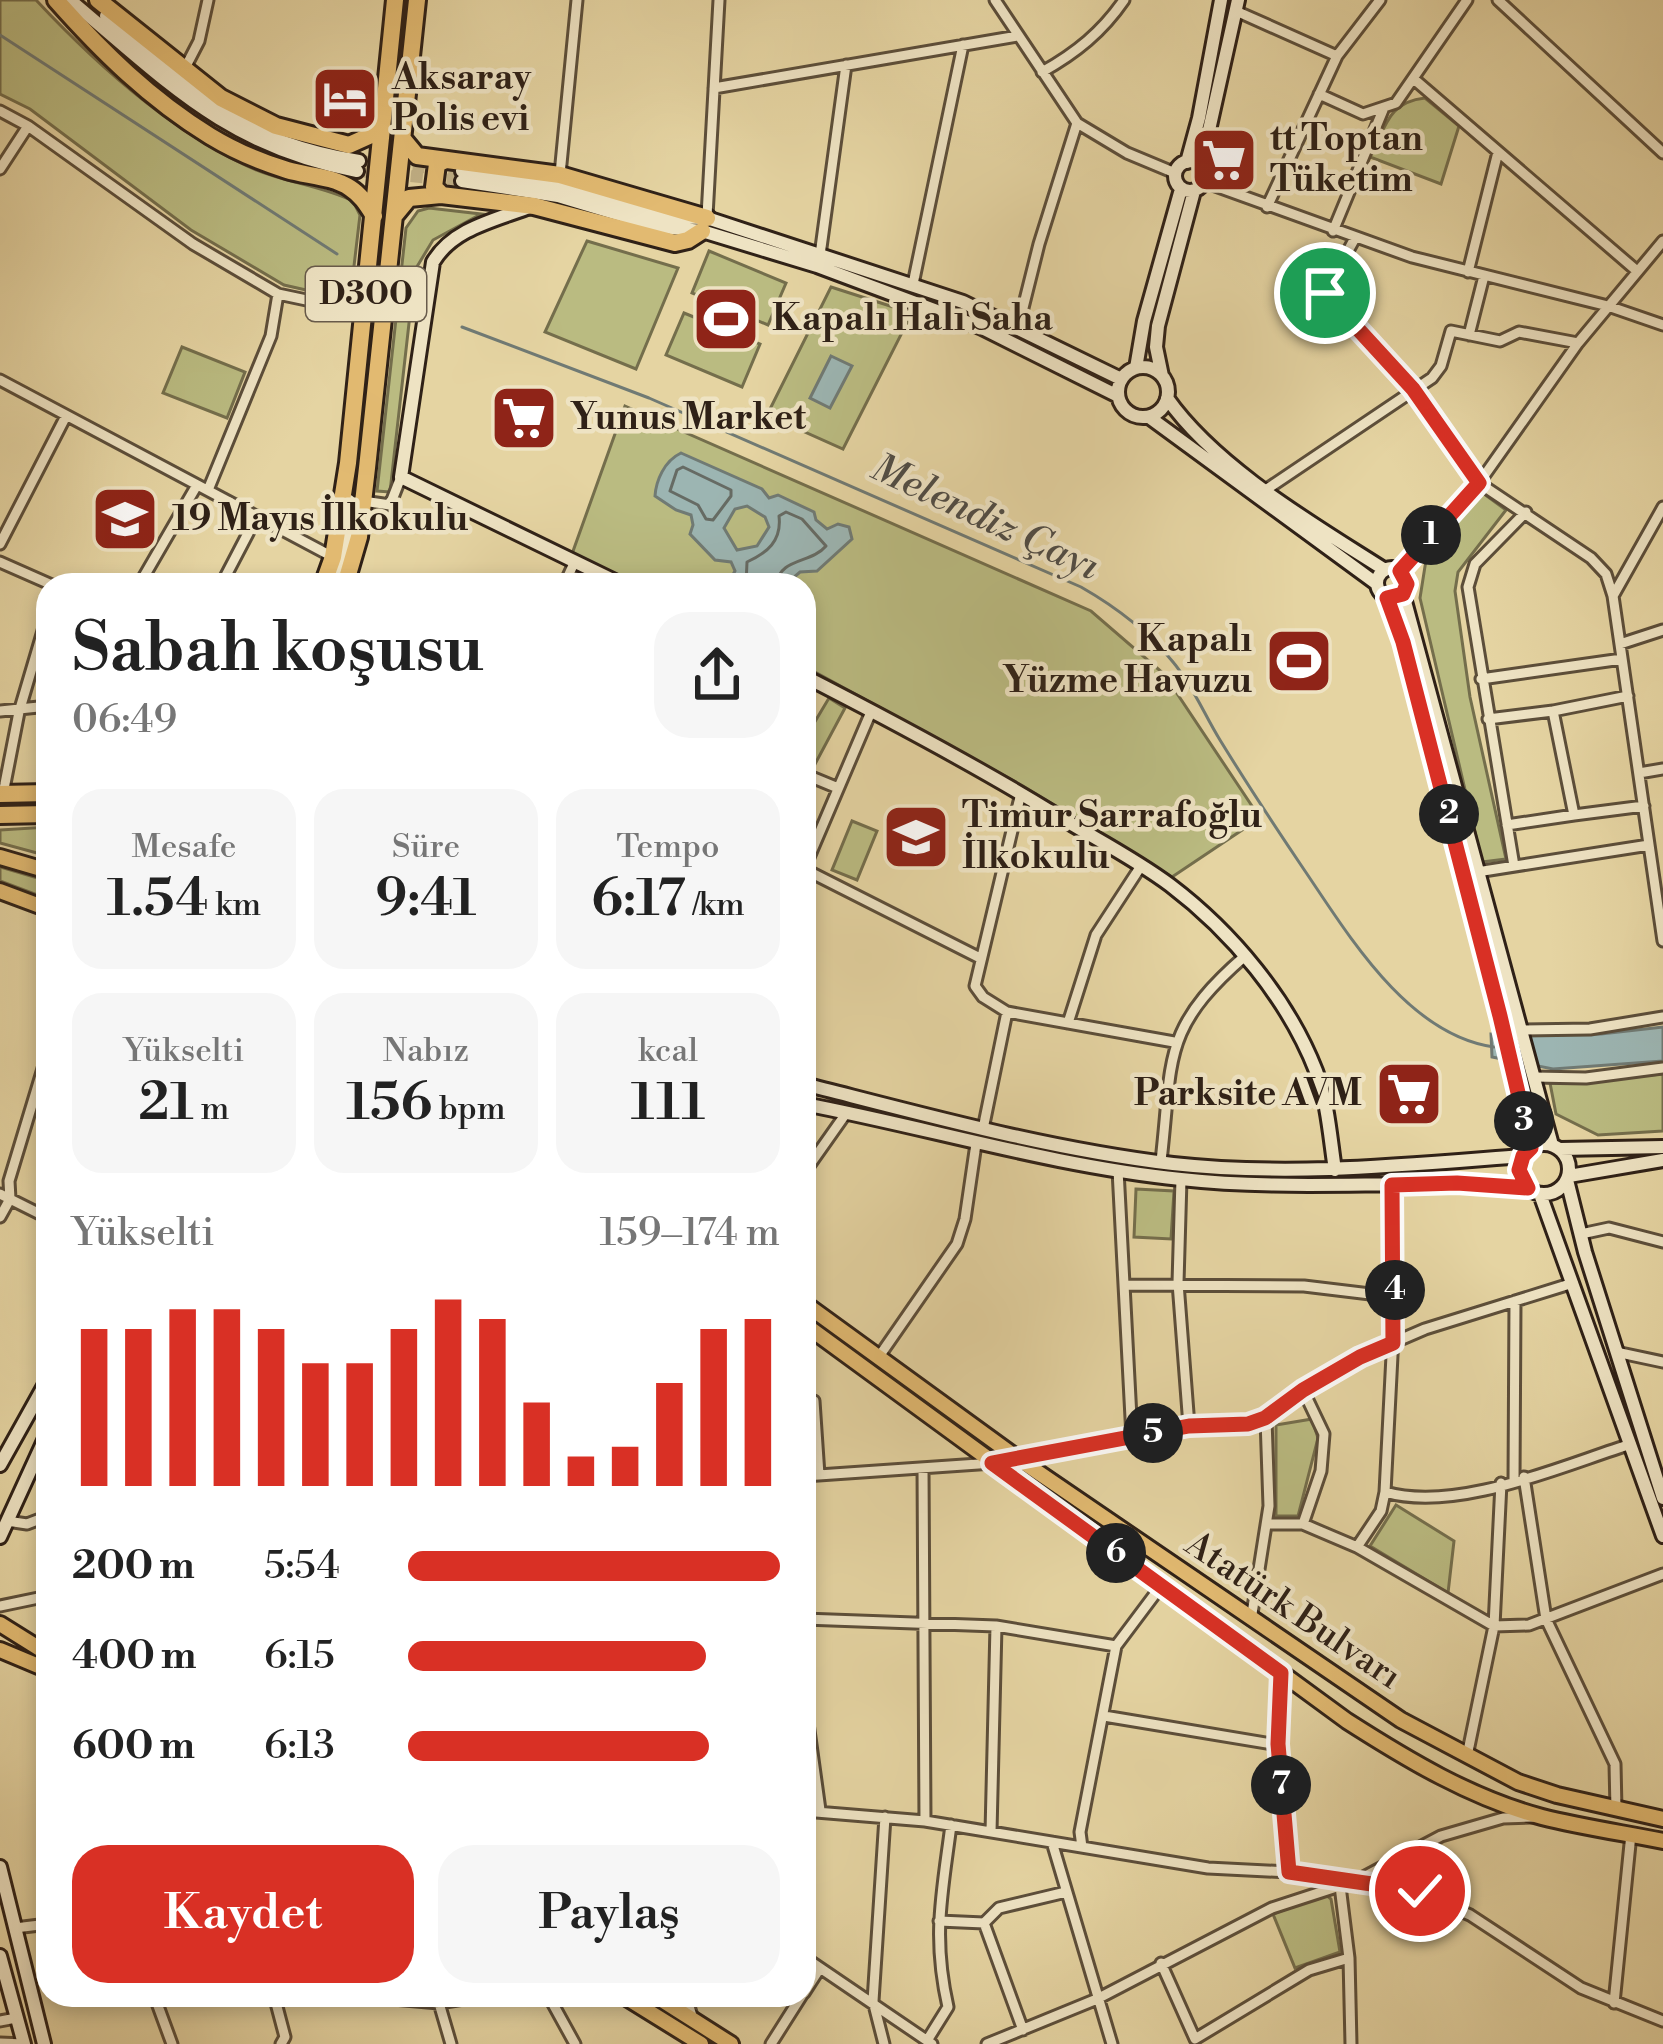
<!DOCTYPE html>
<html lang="tr">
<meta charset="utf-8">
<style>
body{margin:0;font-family:"Libre Bodoni",serif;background:#f6f6f6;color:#222;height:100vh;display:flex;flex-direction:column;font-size:45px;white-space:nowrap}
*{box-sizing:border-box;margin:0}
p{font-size:39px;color:#767676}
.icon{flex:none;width:66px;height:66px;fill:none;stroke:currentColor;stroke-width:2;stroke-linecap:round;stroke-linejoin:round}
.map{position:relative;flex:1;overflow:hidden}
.sheet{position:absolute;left:36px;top:573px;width:780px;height:1434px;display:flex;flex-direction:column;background:#fff;border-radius:36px;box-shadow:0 6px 18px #0003}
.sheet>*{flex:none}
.pin{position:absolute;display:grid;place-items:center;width:102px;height:102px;color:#fff;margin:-51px;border:6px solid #fff;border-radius:50%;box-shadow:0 3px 12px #0007}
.km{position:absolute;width:60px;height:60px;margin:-30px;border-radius:50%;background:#222;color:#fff;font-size:33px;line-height:60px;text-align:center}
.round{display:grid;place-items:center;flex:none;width:126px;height:126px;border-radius:36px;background:#f6f6f6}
.overview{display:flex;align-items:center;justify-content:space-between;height:204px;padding:0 36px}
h1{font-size:66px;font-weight:600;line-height:90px}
.stats{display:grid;grid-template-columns:repeat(3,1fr);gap:18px;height:204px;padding:12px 36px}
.stats div{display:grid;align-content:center;border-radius:30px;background:#f6f6f6;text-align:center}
.stats b{font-size:51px;font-weight:600}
.stats small{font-size:33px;font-weight:400}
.stats p{font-size:33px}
.chart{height:336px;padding:24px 36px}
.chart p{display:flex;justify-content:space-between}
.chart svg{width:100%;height:216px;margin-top:12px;stroke:#d93025;stroke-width:6}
.cta{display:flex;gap:24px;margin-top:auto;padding:24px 36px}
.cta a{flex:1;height:138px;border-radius:36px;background:#d93025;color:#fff;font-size:48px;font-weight:600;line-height:138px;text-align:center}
.cta a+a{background:#f6f6f6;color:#222}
ul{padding:0 36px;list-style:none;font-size:39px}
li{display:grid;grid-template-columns:192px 144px 1fr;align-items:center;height:90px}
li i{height:30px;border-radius:15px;background:#d93025}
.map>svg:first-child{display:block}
.green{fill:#babb81;stroke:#746e4c;stroke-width:3}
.water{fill:#9cb5b2;stroke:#707a74;stroke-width:3;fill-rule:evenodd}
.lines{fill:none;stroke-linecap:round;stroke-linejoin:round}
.shore{stroke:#666b64;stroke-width:3}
.stream{stroke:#707a74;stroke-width:3}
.secondary-tunnel{stroke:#c1b086;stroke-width:12;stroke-dasharray:12 6;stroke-linecap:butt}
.street-casing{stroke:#5c4e3a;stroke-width:15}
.secondary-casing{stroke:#2f2117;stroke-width:18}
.primary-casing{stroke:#2f2117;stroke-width:20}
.highway-casing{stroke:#2f2117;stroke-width:22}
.street{stroke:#eee3c3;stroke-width:9}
.secondary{stroke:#eee3c3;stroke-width:12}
.primary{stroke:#e2ba71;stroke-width:14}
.highway{stroke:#e2ba71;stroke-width:16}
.route-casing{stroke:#fff;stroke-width:24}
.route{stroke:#d93025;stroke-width:15}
.labels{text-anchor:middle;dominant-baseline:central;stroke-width:9;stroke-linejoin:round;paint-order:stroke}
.shield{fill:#eee3c3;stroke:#685b4b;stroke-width:3}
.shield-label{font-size:33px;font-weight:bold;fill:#2f2117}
.poi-label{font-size:36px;font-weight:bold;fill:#2f2117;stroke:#eee3c3;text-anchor:start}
.street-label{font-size:36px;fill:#2f2117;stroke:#eee3c3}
.water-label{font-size:39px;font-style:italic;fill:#504d46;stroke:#eee3c3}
</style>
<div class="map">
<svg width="1663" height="2044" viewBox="0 0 1663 2044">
<rect width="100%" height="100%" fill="#e5d4a2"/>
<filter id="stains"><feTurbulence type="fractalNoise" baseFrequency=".00167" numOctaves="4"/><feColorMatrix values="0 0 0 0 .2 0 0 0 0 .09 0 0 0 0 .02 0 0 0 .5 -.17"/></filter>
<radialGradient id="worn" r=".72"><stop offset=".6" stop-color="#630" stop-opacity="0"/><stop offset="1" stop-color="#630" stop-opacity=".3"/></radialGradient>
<path class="green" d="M 0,0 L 36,0 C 95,63 168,129 247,166 C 281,182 320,185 353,201 L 360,215 L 350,300 L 284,285 L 191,230 L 30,109 L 0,94 Z
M 1425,98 L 1459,126 L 1441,184 L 1370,157 C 1386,126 1388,102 1425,98 Z
M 429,208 L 481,214 L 433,240 L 415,270 L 390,492 L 377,491 L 406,228 L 418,211 Z
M 587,241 L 678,268 L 636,369 L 545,332 Z
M 709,251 L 786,283 L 768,325 L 692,293 Z
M 831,287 L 912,313 L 843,449 L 767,415 Z
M 684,313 L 760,344 L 742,387 L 666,355 Z
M 182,347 L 245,372 L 227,418 L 163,393 Z
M 625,406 L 1091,611 L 1164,674 L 1260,818 L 1172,877 L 1023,786 L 804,666 L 804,585 L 641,585 L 572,554 Z
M 1480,491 L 1506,510 L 1458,572 L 1455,591 L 1470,697 L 1506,859 L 1482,862 L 1420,598 L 1426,560 Z
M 829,698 L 845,708 L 814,766 L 804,762 L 804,740 Z
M 852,821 L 877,831 L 857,880 L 832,870 Z
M 48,827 L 48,856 L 0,843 L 0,830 Z
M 0,867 L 48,881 L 48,899 L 0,881 Z
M 1663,1074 L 1663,1131 L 1598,1135 L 1556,1114 L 1550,1083 Z
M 1136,1189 L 1174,1191 L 1171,1239 L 1134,1237 Z
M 1312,1419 L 1318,1438 L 1298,1516 L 1276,1516 L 1276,1425 Z
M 1396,1505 L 1454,1541 L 1448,1593 L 1370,1546 Z
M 1325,1894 L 1331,1899 L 1340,1952 L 1295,1968 L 1273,1914 Z"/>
<path class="water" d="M 831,356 L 852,366 L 830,408 L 810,398 Z
M 681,453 L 762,489 L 769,498 L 778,495 L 814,512 L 816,520 L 827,529 L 838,524 L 849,527 L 852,539 L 817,571 L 800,572 L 785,585 L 739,585 L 731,578 L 735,571 L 731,562 L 715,560 L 690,534 L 693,525 L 691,515 L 676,510 L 655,496 C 656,481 664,461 681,453 ZM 747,506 L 765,517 L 769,527 L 757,546 L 737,550 L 724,528 L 735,509 Z
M 1663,1027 L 1663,1061 L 1553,1069 L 1492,1057 L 1491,1034 L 1601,1034 Z"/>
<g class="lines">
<path class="shore" d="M 683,467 L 731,490 L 731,496 L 713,520 L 706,519 L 698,505 L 670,491 L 677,470 Z
M 746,585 L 747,562 C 767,553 782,541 779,516 L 786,512 L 802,519 L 826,546 C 811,564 780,557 776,585"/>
<path class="stream" d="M 0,35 L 337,254
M 462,327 L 649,398 L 1081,587 C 1116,607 1147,630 1173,662 C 1193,686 1204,714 1220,740 C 1247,784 1276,828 1305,871 C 1349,936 1408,1035 1494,1047"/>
<path class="secondary-tunnel" d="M 359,161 L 462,171
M 357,171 L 462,181"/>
<defs>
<path id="street" d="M 995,0 L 1077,123 L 1127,153 L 1175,173
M 1498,0 L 1663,153
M 1236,11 L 1337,56
M 184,70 L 199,41 L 208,0
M 1042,72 C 1076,53 1102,32 1124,0
M 1415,80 L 1637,271
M 714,88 L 1018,36
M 1319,94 L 1363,114 L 1396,103 L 1467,0
M 0,111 L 28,126 L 193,244 L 278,294 L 363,312
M 0,169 L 28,126
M 560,174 L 577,0
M 1204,182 L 1412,257 L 1608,306 L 1663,325
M 1267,207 L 1337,56 L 1380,0
M 707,216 L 719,0
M 1333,231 L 1383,110
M 1355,238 L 1325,293 L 1413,389 L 1479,483 L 1591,558 L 1606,574 L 1613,596 L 1663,941
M 820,255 L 846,65
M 1468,272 L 1498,152
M 913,284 L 963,45
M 1018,328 L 1039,244 L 1077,123
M 1469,335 L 1484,276
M 0,380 L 333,557
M 1267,489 L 1432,378 L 1441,366 L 1451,331 L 1500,341 L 1519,332 L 1578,343
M 208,490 L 271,336 L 278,294
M 363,501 L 390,505 L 401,477
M 0,544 L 66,416
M 0,562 L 52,585
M 1400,571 L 1479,483 L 1578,343 L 1663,241
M 139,585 L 197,485
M 221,585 L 257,516
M 564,585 L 575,561
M 1613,596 L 1663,507
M 1620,644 L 1663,630
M 1481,679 L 1622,659
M 0,711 L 48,706
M 1553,711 L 1628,696
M 1488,719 L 1553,711 L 1574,815 L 1507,825
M 1639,773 L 1663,769
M 804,774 L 838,788
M 1021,793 L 975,986 L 983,997 L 1007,1012 L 1174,1042
M 3,794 L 19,712 L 48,614
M 1574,815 L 1644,806
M 1514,866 L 1468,587 L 1475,564 L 1526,512
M 804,869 L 980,958
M 804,869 L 871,712
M 1477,872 L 1649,845
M 1068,1023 L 1096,935 L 1141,866
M 1521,1030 L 1590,1029 L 1663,1017
M 1534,1077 L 1586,1078 L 1663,1068
M 983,1129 L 1007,1012
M 1161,1161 C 1173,1058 1161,1029 1245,956
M 1118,1170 L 1132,1437
M 804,1173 L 847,1112
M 1181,1179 L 1178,1283 L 1189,1426
M 0,1194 L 48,1218
M 0,1217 L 10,1199 L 9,1181 L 48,1052
M 1581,1234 L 1609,1228 L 1663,1242
M 1127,1285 L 1304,1286 L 1395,1297
M 1616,1352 L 1663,1362
M 878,1358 L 957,1244 L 965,1219 L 976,1144
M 1303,1390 L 1324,1434 L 1321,1471 L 1303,1524 L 1357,1547 L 1494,1626 L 1529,1625 L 1663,1574
M 804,1401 L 814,1401 L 819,1475
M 923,1468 L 925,1821
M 804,1476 L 993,1463 L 1189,1426 L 1248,1423 L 1266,1419 L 1303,1390 L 1360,1357 L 1425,1329 L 1573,1283
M 1524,1477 L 1546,1619 L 1615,1764 L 1616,1809
M 1514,1481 L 1515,1301
M 1385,1492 C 1457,1513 1561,1466 1631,1444
M 7,1521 L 27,1524 L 48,1516
M 1267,1524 L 1303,1524
M 1357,1547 L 1381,1511 L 1385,1492 L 1395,1297 L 1392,1185
M 0,1606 L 48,1596
M 804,1619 L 996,1626 L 1116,1646
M 1251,1620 L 1269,1506 L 1266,1419
M 1281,1674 L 1278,1745 L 1289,1872
M 804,1694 L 820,1810
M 1104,1716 L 1278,1745
M 1467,1756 L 1494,1626 L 1501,1483
M 804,1811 L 925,1821 L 1208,1868 L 1289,1872 L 1400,1885 L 1470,1915 L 1581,1988 L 1663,2021
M 991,1832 L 996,1626
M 1052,1842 L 1112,2044
M 1082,1847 L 1080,1832 L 1116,1646 L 1161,1586
M 1340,1886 L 1349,1958 L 1351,2044
M 939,1921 L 984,1923
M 15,1928 L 48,1924
M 804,1957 L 932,2044
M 1161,1963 L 1195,2039
M 804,1993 L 820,1968
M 154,1995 L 172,2044
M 347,1995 L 439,2003 L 488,1995
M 548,1995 L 575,2044
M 692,1995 L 688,2003 L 692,2016
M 439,2003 L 451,2044
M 1614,2003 L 1631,1834
M 0,2021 L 16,2018
M 1023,2030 L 984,1923 L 999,1908 L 1066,1892
M 928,2039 L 948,2007 C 932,1936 942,1895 951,1825
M 1195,2039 L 1309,1970 L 1349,1958
M 0,2043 L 24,2044
M 281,2044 L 285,2037 L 276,2003 L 288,1995
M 771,2044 L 802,1995
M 884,2044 L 873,2001 L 885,1817
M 987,2044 L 1097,1999 L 1272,1908 L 1358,1880 L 1441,1836 L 1503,1818 L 1533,1817"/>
<path id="secondary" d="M 70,0 C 168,82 226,146 357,171
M 106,16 C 191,94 241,142 359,161
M1175 176a15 15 0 1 1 30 0a15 15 0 1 1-30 0Z
M 1187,162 L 1199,118 L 1221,0
M 1201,166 L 1238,0
M 462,171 L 557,187 L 660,217 L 707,218 L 963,302 L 1121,379
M 462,181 L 558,196 L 661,227 L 702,231 L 817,266 L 980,327 L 1118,396
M 532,206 C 496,220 453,228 433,262 L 401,477 L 623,585
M1118 392a25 25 0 1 1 50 0a25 25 0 1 1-50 0Z
M 1136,368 L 1144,321 L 1181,189
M 1162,376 L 1156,347 L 1158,326 L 1194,191
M 1167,398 C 1216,468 1313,524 1385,570
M 1149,417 L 1377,584
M1377 583a15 15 0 1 1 30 0a15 15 0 1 1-30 0Z
M 337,585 L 346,539 L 349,501
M 1403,594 L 1552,1145
M 1387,598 L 1403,642 L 1462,865 L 1530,1148
M 804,676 C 888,719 973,764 1053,813 C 1092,837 1134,858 1170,885 C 1232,932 1288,999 1316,1071 C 1328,1103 1330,1137 1335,1170
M 804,1084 C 926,1115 1048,1149 1173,1164 C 1291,1177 1406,1165 1523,1156
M 804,1104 C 930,1128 1053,1166 1181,1179 C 1298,1192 1412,1178 1528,1188
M1519 1169a25 25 0 1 1 50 0a25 25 0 1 1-50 0Z
M 1560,1149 L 1663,1147
M 1569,1176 L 1663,1160
M 1567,1180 L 1585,1252 L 1663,1498
M 1540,1194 L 1663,1536
M 0,1465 L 48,1379
M 0,1537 L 48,1432
M 0,1867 L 44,2044
M 0,1956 L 24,2044"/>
<path id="primary" d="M 0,857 L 48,871
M 0,891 L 48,909
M 804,1303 L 1020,1460 L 1401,1720 L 1518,1782 L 1557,1795 L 1663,1819
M 804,1324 L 1347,1721 C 1408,1760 1471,1798 1542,1817 C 1582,1827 1623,1833 1663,1841
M 0,1624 L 48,1654
M 0,1650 L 48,1670
M 622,1995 L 701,2044
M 654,1995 L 731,2044"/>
<path id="highway" d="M 56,0 C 102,52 150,99 210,136 C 233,150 261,162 287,170 C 307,176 332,176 350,188 C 361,195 367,205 374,216
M 98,0 L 221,98 L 276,126 L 349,145 L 369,136 L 383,119
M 403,139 L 417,156 L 560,175 L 707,218
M 442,195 L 434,187 L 437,164 L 446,160
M 395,215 L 409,198 L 441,195 L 534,206 L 675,243 L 688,240 L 702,231
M 323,585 L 333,557 L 348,463 L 395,0
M 345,585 L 359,537 L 367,468 L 417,0
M 0,794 L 48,793
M 0,815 L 48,814"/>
</defs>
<use href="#street" class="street-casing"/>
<use href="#secondary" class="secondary-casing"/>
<use href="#primary" class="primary-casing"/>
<use href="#highway" class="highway-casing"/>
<use href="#street" class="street"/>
<use href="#secondary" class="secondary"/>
<use href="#primary" class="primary"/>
<use href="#highway" class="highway"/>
</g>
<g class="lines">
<defs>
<path id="route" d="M 1325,293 L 1413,389 L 1479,483 L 1400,571 L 1407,584 L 1403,594 L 1387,598 L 1403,642 L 1500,1016 L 1531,1148 L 1523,1156 L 1519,1170 L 1528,1188 L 1457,1183 L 1392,1185 L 1393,1343 L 1360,1357 L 1303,1390 L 1265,1418 L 1248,1424 L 1189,1426 L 992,1463 L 1281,1673 L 1278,1744 L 1289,1872 L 1420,1891"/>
</defs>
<use href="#route" class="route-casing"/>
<use href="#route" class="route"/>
</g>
<defs>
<symbol id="hotel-square" viewBox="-11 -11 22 22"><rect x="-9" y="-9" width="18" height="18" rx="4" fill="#8f2418" stroke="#eee3c3"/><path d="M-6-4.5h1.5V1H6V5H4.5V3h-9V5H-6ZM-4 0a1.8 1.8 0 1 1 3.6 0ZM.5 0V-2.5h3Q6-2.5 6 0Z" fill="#fff"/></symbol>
<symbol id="supermarket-square" viewBox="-11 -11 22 22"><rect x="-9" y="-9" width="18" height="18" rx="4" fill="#8f2418" stroke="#eee3c3"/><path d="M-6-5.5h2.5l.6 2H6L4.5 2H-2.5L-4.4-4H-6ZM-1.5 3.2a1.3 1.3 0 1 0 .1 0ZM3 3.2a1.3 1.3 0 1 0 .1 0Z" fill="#fff"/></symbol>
<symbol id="stadium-square" viewBox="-11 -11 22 22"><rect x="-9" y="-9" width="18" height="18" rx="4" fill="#8f2418" stroke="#eee3c3"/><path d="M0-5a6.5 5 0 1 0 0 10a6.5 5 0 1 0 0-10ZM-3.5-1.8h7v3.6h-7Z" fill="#fff"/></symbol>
<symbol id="school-square" viewBox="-11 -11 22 22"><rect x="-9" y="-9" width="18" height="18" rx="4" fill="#8f2418" stroke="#eee3c3"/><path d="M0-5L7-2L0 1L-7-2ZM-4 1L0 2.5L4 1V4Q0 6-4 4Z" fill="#fff"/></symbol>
</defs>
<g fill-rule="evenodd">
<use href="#hotel-square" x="307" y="61" width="76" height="76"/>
<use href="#supermarket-square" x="1186" y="122" width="76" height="76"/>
<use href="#stadium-square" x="688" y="281" width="76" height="76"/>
<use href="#supermarket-square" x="486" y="380" width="76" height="76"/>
<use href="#school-square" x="87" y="481" width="76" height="76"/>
<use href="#stadium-square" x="1261" y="623" width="76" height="76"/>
<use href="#school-square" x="878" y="799" width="76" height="76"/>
<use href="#supermarket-square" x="1371" y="1056" width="76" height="76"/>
</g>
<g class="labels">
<rect class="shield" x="306" y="267" width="120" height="54" rx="9"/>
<g class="shield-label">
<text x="366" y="294">D300</text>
</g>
<g class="poi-label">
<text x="392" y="78">Aksaray<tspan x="392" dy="41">Polis evi</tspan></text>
<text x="1270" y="139">tt Toptan<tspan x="1270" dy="41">Tüketim</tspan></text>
<text x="772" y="319">Kapalı Halı Saha</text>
<text x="570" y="418">Yunus Market</text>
<text x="172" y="519">19 Mayıs İlkokulu</text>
<text x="1252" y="640" text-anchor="end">Kapalı<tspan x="1252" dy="41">Yüzme Havuzu</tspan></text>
<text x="962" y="816">Timur Sarrafoğlu<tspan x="962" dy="41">İlkokulu</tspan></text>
<text x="1362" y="1094" text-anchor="end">Parksite AVM</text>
</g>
<g class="street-label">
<text transform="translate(1293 1611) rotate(34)">Atatürk Bulvarı</text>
</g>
<g class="water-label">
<text transform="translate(985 518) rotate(25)">Melendiz Çayı</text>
</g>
</g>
<rect width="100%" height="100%" filter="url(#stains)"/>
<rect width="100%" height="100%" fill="url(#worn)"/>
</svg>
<div class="pin" style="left:1325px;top:293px;background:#1e9e55"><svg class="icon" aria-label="arrive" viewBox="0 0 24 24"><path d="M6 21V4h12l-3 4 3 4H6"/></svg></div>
<div class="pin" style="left:1420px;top:1891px;background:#d93025"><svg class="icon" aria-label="check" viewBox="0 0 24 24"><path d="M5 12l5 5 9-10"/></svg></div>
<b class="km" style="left:1431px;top:535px">1</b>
<b class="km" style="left:1449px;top:814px">2</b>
<b class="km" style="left:1524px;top:1121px">3</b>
<b class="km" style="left:1395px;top:1290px">4</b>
<b class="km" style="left:1153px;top:1433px">5</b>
<b class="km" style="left:1116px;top:1553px">6</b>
<b class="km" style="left:1281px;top:1785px">7</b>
<section class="sheet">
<div class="overview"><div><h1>Sabah koşusu</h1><p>06:49</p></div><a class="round"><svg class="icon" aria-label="share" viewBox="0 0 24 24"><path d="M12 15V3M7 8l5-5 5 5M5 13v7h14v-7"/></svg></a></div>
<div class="stats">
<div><p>Mesafe</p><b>1.54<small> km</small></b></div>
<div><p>Süre</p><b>9:41</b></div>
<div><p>Tempo</p><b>6:17<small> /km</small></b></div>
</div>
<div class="stats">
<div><p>Yükselti</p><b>21<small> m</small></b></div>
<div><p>Nabız</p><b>156<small> bpm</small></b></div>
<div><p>kcal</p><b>111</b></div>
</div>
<div class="chart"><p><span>Yükselti</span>159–174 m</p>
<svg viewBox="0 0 160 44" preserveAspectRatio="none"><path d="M5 44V12M15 44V12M25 44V8M35 44V8M45 44V12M55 44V19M65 44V19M75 44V12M85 44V6M95 44V10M105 44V27M115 44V38M125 44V36M135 44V23M145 44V12M155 44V10"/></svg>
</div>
<ul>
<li><b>200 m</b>5:54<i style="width:100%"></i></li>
<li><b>400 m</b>6:15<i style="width:80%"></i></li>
<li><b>600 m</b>6:13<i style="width:81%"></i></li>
</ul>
<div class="cta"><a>Kaydet</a><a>Paylaş</a></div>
</section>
</div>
